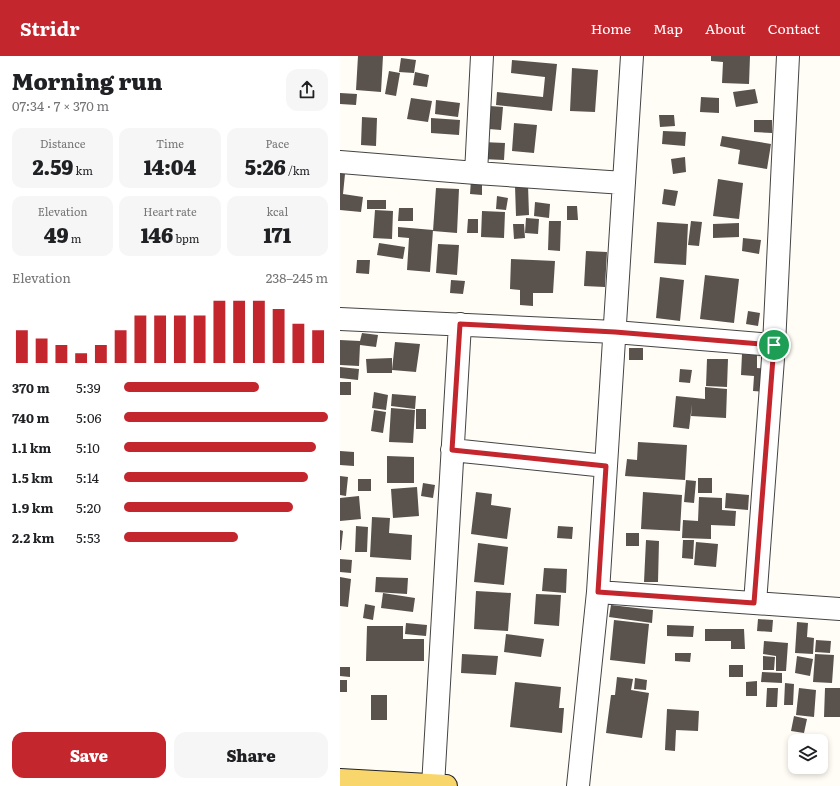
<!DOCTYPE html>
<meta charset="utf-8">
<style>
body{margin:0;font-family:Literata,serif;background:#f6f6f6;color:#202124;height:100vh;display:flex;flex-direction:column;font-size:15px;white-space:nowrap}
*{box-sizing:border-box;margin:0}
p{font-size:13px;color:#757577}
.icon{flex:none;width:22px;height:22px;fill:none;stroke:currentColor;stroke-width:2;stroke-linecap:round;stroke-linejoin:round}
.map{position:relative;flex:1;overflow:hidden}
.side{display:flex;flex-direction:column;background:#fff;width:340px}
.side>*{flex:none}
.buttons{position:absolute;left:448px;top:678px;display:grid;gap:8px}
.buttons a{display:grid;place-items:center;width:40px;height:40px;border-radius:8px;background:#fff;box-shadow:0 2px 6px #0003;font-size:20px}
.pin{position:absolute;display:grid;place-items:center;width:34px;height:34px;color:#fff;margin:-17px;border:2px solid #fff;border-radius:50%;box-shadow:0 1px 4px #0007}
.round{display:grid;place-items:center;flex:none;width:42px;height:42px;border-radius:12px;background:#f6f6f6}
.head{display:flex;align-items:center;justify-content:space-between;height:68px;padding:0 12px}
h1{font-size:22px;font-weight:800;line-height:30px}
.stats{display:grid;grid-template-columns:repeat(3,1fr);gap:6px;height:68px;padding:4px 12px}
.stats div{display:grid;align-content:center;border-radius:10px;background:#f6f6f6;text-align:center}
.stats b{font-size:20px;font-weight:800}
.stats small{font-size:11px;font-weight:400}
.stats p{font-size:11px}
.chart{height:112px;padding:8px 12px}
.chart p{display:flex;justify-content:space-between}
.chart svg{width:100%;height:72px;margin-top:4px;stroke:#c4262e;stroke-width:6}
.primary-button{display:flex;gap:8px;margin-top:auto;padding:8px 12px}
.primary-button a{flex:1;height:46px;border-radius:12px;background:#c4262e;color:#fff;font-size:16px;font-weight:800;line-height:46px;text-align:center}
.primary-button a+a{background:#f6f6f6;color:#202124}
ul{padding:0 12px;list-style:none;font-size:13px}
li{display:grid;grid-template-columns:64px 48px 1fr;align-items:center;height:30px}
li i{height:10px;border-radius:5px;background:#c4262e}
header{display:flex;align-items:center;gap:24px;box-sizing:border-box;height:56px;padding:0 20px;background:#c4262e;color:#fff}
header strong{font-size:19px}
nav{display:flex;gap:22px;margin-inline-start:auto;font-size:14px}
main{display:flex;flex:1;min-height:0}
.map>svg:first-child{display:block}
.building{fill:#5a524d}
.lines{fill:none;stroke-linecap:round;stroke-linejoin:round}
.minor-casing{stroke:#444;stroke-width:24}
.major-casing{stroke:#222;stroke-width:24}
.minor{stroke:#fff;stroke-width:22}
.major{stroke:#f9d66b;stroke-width:22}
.route-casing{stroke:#fff;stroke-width:8}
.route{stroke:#c4262e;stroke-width:5}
</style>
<header>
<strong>Stridr</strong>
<nav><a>Home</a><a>Map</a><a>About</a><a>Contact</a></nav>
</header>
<main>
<section class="side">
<div class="head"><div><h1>Morning run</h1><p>07:34 · 7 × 370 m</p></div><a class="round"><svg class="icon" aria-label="share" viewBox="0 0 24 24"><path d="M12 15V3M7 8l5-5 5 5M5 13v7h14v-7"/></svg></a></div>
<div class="stats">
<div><p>Distance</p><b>2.59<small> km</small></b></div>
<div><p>Time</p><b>14:04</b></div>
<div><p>Pace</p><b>5:26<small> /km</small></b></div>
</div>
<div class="stats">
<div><p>Elevation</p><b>49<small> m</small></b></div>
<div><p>Heart rate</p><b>146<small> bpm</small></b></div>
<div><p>kcal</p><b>171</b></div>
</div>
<div class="chart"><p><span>Elevation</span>238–245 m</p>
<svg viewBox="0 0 160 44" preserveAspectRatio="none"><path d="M5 44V24M15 44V29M25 44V33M35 44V38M45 44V33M55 44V24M65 44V15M75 44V15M85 44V15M95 44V15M105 44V6M115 44V6M125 44V6M135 44V11M145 44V20M155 44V24"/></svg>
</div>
<ul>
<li><b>370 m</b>5:39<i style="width:66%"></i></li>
<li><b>740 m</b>5:06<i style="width:100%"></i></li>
<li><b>1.1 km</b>5:10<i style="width:94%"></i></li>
<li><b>1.5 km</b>5:14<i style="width:90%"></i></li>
<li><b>1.9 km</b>5:20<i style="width:83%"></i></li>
<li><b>2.2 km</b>5:53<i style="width:56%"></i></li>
</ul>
<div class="primary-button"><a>Save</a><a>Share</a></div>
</section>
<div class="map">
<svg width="500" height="730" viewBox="0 0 500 730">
<rect width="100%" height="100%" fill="#fffdf5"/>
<path class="building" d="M 18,0 L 43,0 L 41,36 L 16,34 Z
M 371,0 L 410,0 L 409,28 L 382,27 L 383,6 L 371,5 Z
M 61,2 L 76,4 L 74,17 L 59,16 Z
M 172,4 L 217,8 L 212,55 L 156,49 L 157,36 L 203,41 L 205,21 L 171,17 Z
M 232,12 L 258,14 L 255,56 L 230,55 Z
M 49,15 L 60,17 L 56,40 L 45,38 Z
M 75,16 L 89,19 L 87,31 L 73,29 Z
M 415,33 L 418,47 L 396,51 L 393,36 Z
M 0,37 L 17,38 L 16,49 L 0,48 Z
M 361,41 L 379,42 L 379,57 L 360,56 Z
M 71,42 L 92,45 L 88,66 L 67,63 Z
M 96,44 L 120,47 L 118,61 L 95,58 Z
M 150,50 L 163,51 L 161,74 L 149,73 Z
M 319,59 L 334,59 L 335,70 L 320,71 Z
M 22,61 L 37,62 L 36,90 L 21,89 Z
M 91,62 L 120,64 L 119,79 L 91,77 Z
M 414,64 L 432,64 L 432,77 L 414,76 Z
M 174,67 L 197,69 L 194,97 L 172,95 Z
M 323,75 L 346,76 L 345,90 L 322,88 Z
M 382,80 L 431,88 L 427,113 L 398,108 L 400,94 L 380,90 Z
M 142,86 L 165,87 L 164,104 L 142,103 Z
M 345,101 L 346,116 L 333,118 L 331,103 Z
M 0,117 L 5,118 L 3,138 L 23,141 L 21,156 L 0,154 Z
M 378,123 L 403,127 L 399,163 L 373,160 Z
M 131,124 L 142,125 L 142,139 L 130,138 Z
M 188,129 L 189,159 L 176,160 L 175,130 Z
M 96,132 L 119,133 L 117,177 L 93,175 Z
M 324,133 L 338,135 L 335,150 L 322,148 Z
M 157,140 L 168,142 L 166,154 L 156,153 Z
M 27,144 L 46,144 L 46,153 L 27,153 Z
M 195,146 L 210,148 L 209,162 L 194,160 Z
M 227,150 L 237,150 L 238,164 L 227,164 Z
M 59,152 L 73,152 L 73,165 L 58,165 Z
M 35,154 L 53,155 L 52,183 L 33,182 Z
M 142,155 L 165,156 L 164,182 L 141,181 Z
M 186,162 L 199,163 L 198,178 L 185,177 Z
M 128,163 L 138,163 L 138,177 L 127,177 Z
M 209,165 L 221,165 L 220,195 L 208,194 Z
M 351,165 L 362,166 L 359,190 L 348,189 Z
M 317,166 L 348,168 L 346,209 L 314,207 Z
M 399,167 L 399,181 L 373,182 L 373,168 Z
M 173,168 L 184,168 L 185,182 L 174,183 Z
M 58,171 L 93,174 L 90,216 L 67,214 L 69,182 L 58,181 Z
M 403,182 L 421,184 L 419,198 L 402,195 Z
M 39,187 L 65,191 L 63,203 L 37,199 Z
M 98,188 L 119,189 L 117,219 L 96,217 Z
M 246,195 L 267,196 L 265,231 L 244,230 Z
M 171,203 L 215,205 L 213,237 L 193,237 L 193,250 L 180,249 L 180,234 L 170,233 Z
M 17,204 L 30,204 L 29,218 L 16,217 Z
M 365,219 L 399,223 L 394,267 L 360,263 Z
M 320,221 L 344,224 L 340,265 L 316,262 Z
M 111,224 L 125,225 L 123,238 L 110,237 Z
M 408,255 L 420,257 L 418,270 L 406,268 Z
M 22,277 L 38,279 L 36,291 L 20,289 L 19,310 L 0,309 L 0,284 L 20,285 Z
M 55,286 L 80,288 L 76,316 L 52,314 Z
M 289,292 L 303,292 L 303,304 L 289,304 Z
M 402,298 L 417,299 L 417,312 L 430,313 L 428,336 L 413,335 L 414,320 L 401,319 Z
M 52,302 L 52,317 L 27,317 L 26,303 Z
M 367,303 L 388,303 L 387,331 L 366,330 Z
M 0,311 L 19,313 L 18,324 L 0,322 Z
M 340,313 L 352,314 L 350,327 L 339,326 Z
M 0,326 L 11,326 L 11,339 L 0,339 Z
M 365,331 L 387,333 L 386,362 L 351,360 L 352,348 L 349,373 L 333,371 L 336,340 L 365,343 Z
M 34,336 L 48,339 L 46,354 L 32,352 Z
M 52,338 L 76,340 L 75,353 L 51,350 Z
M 51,352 L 75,354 L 73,387 L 49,386 Z
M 76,353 L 86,353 L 86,373 L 76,373 Z
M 34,354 L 46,356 L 43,377 L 31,375 Z
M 298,386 L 347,389 L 345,424 L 285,420 L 287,403 L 297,404 Z
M 0,395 L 14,396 L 14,410 L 0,409 Z
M 47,400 L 74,401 L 74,427 L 47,427 Z
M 0,420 L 8,421 L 6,440 L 0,439 Z
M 358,422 L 372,422 L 372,437 L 358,437 Z
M 18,423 L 31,423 L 31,435 L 18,435 Z
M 346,424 L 356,425 L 354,447 L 344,446 Z
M 83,427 L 95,429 L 93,442 L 81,440 Z
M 77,431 L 79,460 L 53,462 L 51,433 Z
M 136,436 L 152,438 L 151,449 L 171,452 L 167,483 L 131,478 Z
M 303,436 L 342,439 L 340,475 L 301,473 Z
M 386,437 L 409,439 L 408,454 L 385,452 Z
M 19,440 L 21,463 L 0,465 L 0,442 Z
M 359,441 L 382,442 L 382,454 L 396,455 L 395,470 L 371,469 L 371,483 L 342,482 L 343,464 L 358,465 Z
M 32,461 L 50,462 L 49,477 L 72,479 L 71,504 L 30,501 Z
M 16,470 L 28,471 L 27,496 L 15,496 Z
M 218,470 L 233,471 L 232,483 L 217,482 Z
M 0,474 L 3,475 L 1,494 L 0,494 Z
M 286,477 L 299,477 L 299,490 L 286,490 Z
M 306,484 L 319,485 L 318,526 L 304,526 Z
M 343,484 L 354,484 L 353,503 L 342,502 Z
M 356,486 L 378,488 L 376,511 L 354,509 Z
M 138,487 L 168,491 L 164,529 L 134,526 Z
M 0,503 L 12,504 L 11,517 L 0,516 Z
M 204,512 L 227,513 L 226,537 L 202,535 Z
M 0,521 L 11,523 L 8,551 L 0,550 Z
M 36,521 L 68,522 L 67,538 L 35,536 Z
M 136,535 L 171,537 L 168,575 L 134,573 Z
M 43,537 L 75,542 L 73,556 L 41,552 Z
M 196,538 L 221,539 L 219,570 L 194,568 Z
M 25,548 L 35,550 L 33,564 L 23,562 Z
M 271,549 L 313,554 L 312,567 L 269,561 Z
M 418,563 L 433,564 L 432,576 L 417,575 Z
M 274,564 L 309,568 L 305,608 L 270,604 Z
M 457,566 L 468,567 L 467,581 L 474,582 L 473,598 L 455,597 Z
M 66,567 L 87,569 L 86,580 L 65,578 Z
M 327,569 L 354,570 L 353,581 L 327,580 Z
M 27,570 L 63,570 L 63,583 L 84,583 L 84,605 L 26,605 Z
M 365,573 L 404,573 L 405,593 L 391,593 L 391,585 L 365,585 Z
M 166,578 L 204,583 L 201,601 L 164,596 Z
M 476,584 L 491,585 L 490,597 L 475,596 Z
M 424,585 L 448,587 L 446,615 L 436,615 L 436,600 L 423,598 Z
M 335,597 L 351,597 L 350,606 L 335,605 Z
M 122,598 L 158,600 L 156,619 L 121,617 Z
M 475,598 L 494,599 L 492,627 L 473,626 Z
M 423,600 L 435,601 L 434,614 L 423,614 Z
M 457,600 L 473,603 L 470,620 L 455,617 Z
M 389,609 L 403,609 L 403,621 L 389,621 Z
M 0,611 L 10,611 L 10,621 L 0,620 Z
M 422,616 L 442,617 L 442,627 L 421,626 Z
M 277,621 L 293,623 L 291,634 L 309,637 L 302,682 L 266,677 L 271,639 L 275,639 Z
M 295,622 L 307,624 L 306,634 L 294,633 Z
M 0,624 L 7,624 L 7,636 L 0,636 Z
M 417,625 L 417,640 L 406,640 L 406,626 Z
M 175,626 L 221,631 L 219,652 L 224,652 L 222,677 L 170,671 Z
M 445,627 L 454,628 L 453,649 L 444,649 Z
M 427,632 L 438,632 L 437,651 L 426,651 Z
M 459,632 L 476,634 L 474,661 L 456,659 Z
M 485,632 L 500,632 L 500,661 L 484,661 Z
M 31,639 L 47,639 L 47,664 L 31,664 Z
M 327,653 L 359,655 L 358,675 L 336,674 L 335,695 L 325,694 Z
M 454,660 L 467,663 L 464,677 L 451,675 Z"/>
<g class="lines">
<defs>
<path id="minor" d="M 0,106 L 136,117 L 284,127
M 136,117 L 142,0
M 0,263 L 275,276 L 434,289
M 112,394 L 266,410
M 258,536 L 500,553
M 415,547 L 434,289 L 448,0
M 93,730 L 120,268
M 238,730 L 258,536 L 292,0"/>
<path id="major" d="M 0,724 L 106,730"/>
</defs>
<use href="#minor" class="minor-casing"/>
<use href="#major" class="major-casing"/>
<use href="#minor" class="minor"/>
<use href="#major" class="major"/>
</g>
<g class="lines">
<defs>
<path id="route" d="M 120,268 L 275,276 L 434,289 L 414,547 L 258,536 L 266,410 L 112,394 Z"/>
</defs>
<use href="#route" class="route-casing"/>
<use href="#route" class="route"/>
</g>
</svg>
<div class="buttons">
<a><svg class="icon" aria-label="layers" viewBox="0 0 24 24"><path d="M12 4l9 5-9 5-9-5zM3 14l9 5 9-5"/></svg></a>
</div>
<div class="pin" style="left:434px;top:289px;background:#1e9e55"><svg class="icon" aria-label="arrive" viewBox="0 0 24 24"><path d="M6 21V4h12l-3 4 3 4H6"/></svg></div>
</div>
</main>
